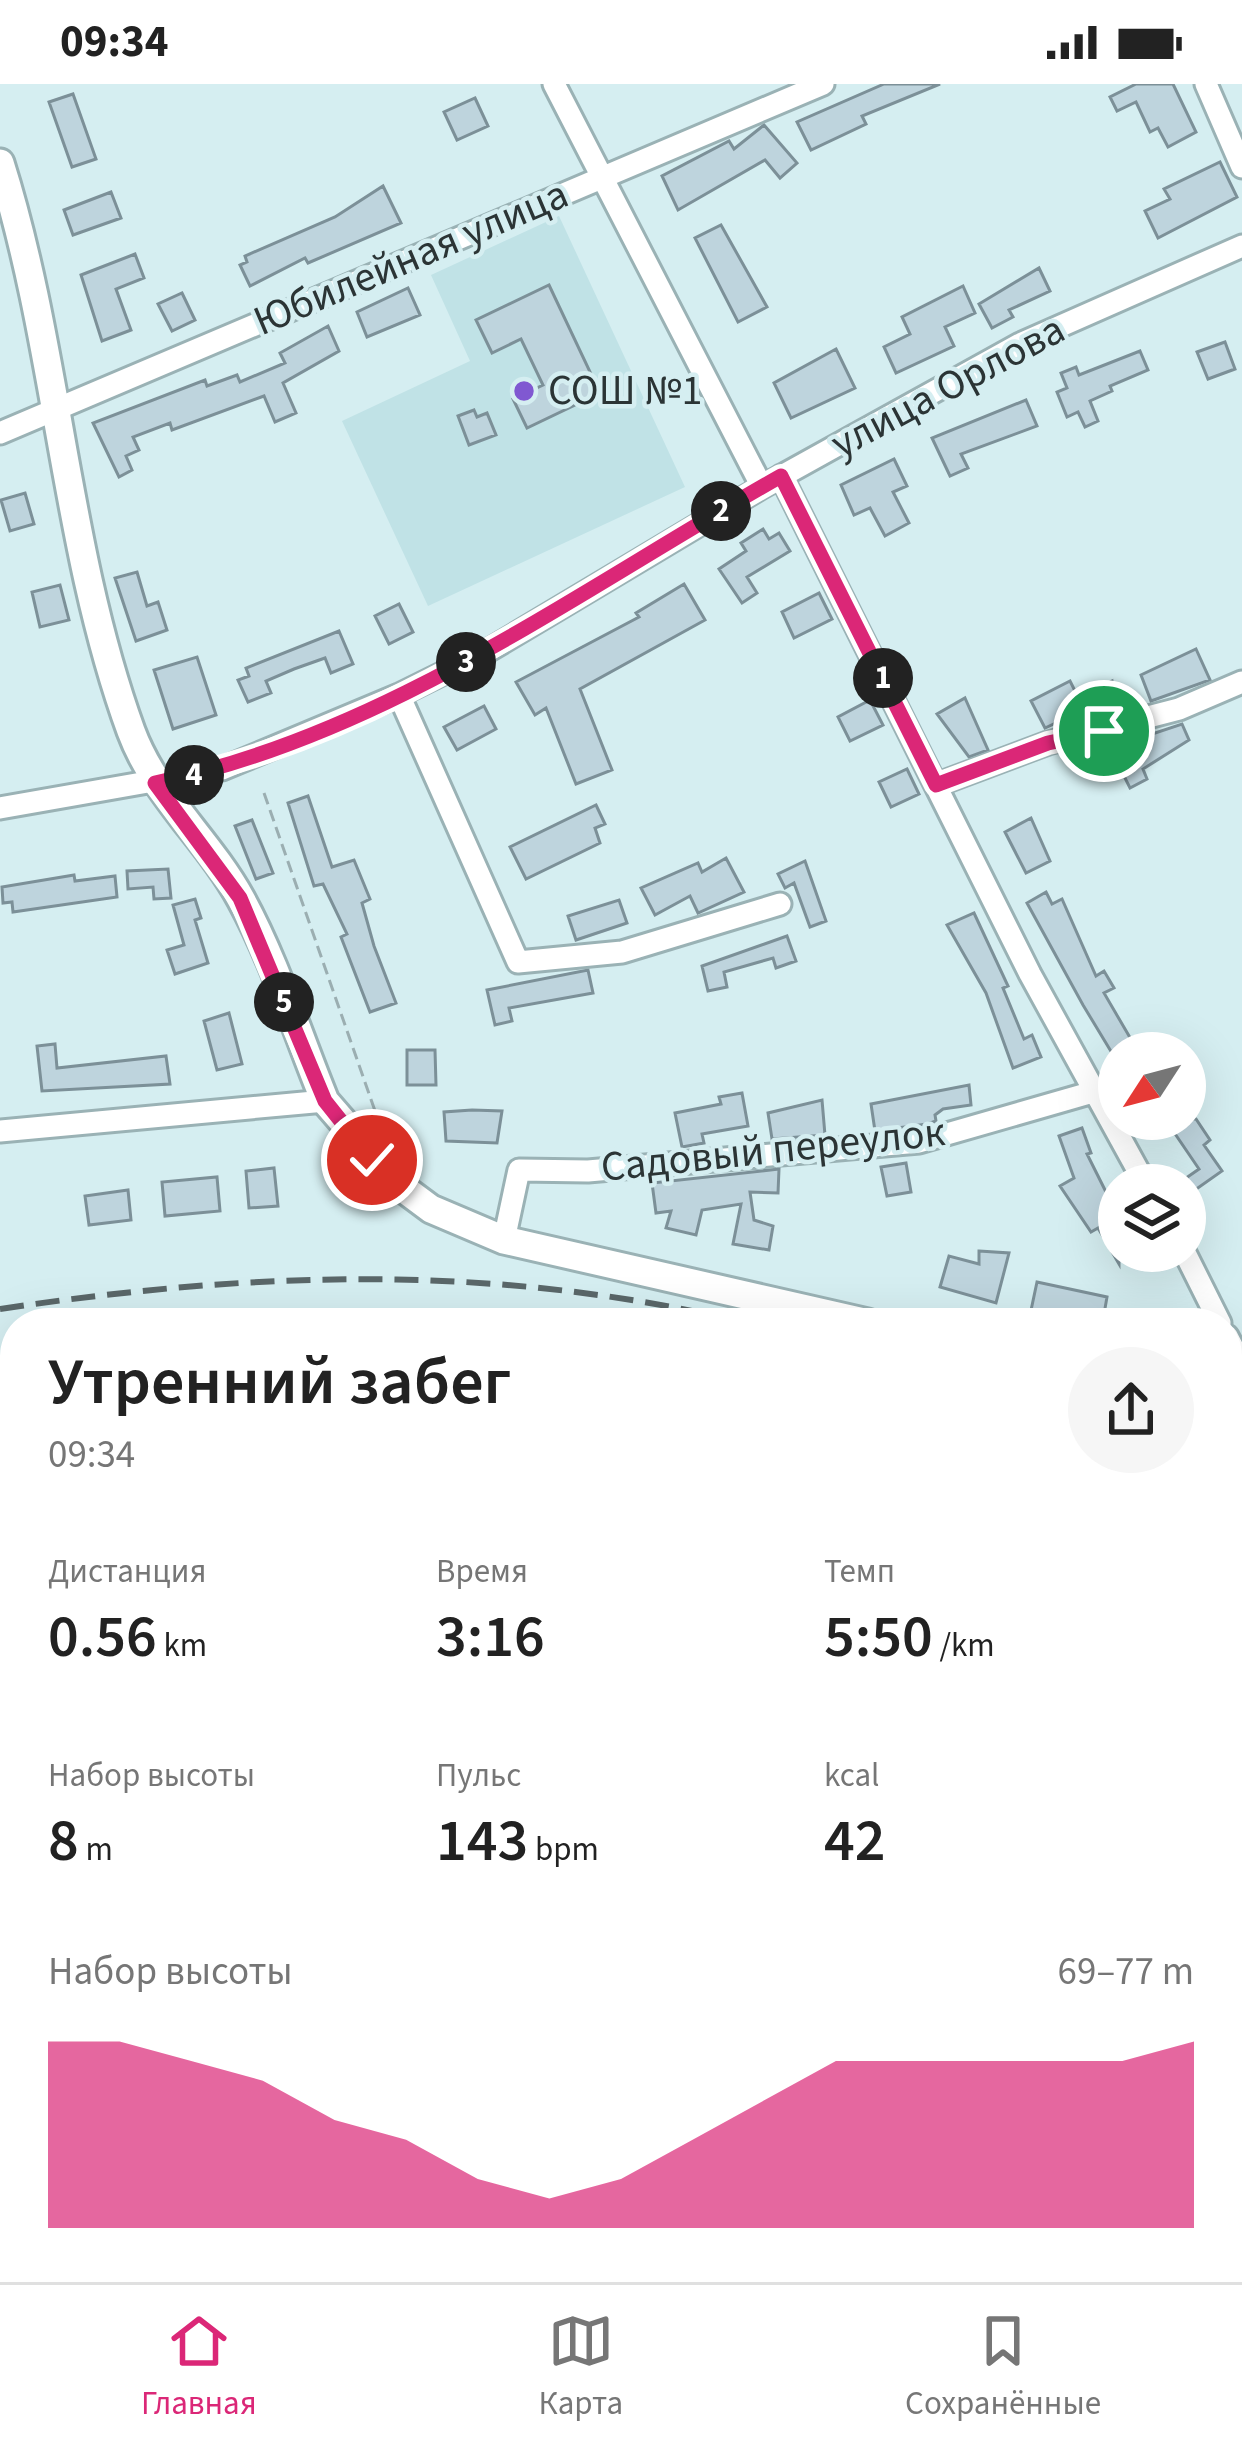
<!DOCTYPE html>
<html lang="ru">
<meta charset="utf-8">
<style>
body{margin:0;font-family:"Source Sans 3",sans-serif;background:#f6f6f6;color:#222;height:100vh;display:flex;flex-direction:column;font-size:45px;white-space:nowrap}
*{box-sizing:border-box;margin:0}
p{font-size:39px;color:#767676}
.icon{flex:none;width:66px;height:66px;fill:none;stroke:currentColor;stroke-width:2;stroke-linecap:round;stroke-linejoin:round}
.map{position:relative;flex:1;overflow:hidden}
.side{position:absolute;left:0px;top:1224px;width:1242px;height:975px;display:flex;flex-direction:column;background:#fff;border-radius:48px 48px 0 0;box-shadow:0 12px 48px #0002}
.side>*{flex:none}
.needle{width:78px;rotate:234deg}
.buttons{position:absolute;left:1098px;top:948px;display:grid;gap:24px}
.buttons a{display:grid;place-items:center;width:108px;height:108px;border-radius:50%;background:#fff;box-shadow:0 12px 48px #0002;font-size:60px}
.pin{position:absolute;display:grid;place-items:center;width:102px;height:102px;color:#fff;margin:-51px;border:6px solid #fff;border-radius:50%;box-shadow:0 3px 12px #0007}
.km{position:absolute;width:60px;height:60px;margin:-30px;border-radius:50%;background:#222;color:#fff;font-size:33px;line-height:60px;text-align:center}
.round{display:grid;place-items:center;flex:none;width:126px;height:126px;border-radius:63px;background:#f6f6f6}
.head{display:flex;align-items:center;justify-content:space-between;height:204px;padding:0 48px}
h1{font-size:66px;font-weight:600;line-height:90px}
.metrics{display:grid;grid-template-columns:repeat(3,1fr);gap:18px;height:204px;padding:12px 48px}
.metrics div{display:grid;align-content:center}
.metrics b{font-size:60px;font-weight:600}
.metrics small{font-size:33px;font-weight:400}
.metrics p{font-size:33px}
.chart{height:336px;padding:24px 48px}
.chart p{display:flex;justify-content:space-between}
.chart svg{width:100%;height:216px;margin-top:12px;fill:#db2777;opacity:.7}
.status{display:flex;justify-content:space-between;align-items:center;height:84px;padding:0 60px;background:#fff;direction:ltr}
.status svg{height:33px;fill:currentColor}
.dock{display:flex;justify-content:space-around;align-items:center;height:168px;border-top:3px solid #e0e0e0;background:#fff;font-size:33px;color:#767676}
.dock a{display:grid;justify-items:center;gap:6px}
.dock .on{color:#db2777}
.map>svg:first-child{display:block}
.built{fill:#c0e2e6}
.building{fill:#bed4dd;stroke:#7c9098;stroke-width:3}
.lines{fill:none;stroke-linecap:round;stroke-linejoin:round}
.service-casing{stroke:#9ab2b5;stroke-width:16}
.minor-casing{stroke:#9ab2b5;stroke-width:27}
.tertiary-casing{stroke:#9ab2b5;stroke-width:33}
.path{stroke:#9baeb1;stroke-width:3;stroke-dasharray:12 6;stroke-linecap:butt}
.service{stroke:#fff;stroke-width:10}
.minor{stroke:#fff;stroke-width:21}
.tertiary{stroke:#fff;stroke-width:27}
.rail{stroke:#5a6769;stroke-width:6;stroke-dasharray:24 12;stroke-linecap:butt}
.route-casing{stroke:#fff;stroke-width:24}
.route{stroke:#db2777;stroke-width:15}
.poi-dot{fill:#8058d1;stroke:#d5eef1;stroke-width:4.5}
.labels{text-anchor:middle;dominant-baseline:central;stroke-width:9;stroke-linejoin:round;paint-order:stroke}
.street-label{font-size:42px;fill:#2b3435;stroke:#d5eef1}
.poi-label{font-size:42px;fill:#2b3435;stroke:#d5eef1;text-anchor:start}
</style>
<div class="status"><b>09:34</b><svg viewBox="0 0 49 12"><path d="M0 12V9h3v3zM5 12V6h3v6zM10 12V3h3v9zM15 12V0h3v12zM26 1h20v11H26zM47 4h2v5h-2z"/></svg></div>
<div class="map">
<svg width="1242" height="2198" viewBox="0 0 1242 2198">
<rect width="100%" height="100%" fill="#d5eef1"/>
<path class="built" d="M 559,132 L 685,403 L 428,522 L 342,337 L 470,277 L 431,191 Z"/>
<path class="building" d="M 884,0 L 940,0 L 862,32 L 866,40 L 811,66 L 797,38 Z
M 1136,0 L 1173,0 L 1196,48 L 1168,63 L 1158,44 L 1150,48 L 1136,18 L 1117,27 L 1110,13 Z
M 73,10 L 96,75 L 72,83 L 49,18 Z
M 475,14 L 488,42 L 457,56 L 444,28 Z
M 764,41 L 797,79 L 780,94 L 765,76 L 678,126 L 662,92 L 729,57 L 734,65 Z
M 1220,78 L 1237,113 L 1158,154 L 1145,127 L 1170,115 L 1164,105 Z
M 383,102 L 401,139 L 308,179 L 305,174 L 250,202 L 240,181 L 247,178 L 245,172 L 335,133 Z
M 111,108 L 121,134 L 73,151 L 64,126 Z
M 721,141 L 767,223 L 738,238 L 695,154 Z
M 135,170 L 144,194 L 116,205 L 131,246 L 102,257 L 81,191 Z
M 1039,184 L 1050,207 L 1009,226 L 1013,233 L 992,244 L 979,220 Z
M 549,201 L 600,309 L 527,344 L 513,315 L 543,301 L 521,255 L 492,269 L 476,236 Z
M 963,202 L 975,229 L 945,243 L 954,262 L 896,289 L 884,263 L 910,250 L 902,233 Z
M 408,204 L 420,231 L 367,253 L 357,228 Z
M 182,209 L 195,236 L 172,247 L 158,220 Z
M 328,242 L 339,267 L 283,299 L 296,329 L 275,338 L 264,312 L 172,346 L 170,339 L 133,353 L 139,366 L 126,372 L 132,386 L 119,393 L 93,339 L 205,296 L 207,302 L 237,291 L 240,298 L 285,279 L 280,269 Z
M 1225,258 L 1235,285 L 1208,295 L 1197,268 Z
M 836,265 L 855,304 L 791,334 L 774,299 Z
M 1140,267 L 1148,286 L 1110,302 L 1112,307 L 1090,317 L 1098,337 L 1085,343 L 1078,328 L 1067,333 L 1057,308 L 1067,304 L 1061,289 L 1076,283 L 1079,291 Z
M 1026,316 L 1037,342 L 961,370 L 968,384 L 950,392 L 932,354 Z
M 474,326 L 477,333 L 487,329 L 496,351 L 469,361 L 458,332 Z
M 894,375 L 907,402 L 893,408 L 909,439 L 885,452 L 870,424 L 854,431 L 841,401 Z
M 25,409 L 34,440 L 10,447 L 1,416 Z
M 763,445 L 769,455 L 779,449 L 790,467 L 747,493 L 757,509 L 742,519 L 719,485 L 746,467 L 741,459 Z
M 137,488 L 147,522 L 158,518 L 167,546 L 136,557 L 115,494 Z
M 684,500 L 705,536 L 580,605 L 612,686 L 576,700 L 546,624 L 535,631 L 516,598 L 639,533 L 636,529 Z
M 60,501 L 69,536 L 40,543 L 32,508 Z
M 819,509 L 832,535 L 794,554 L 782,528 Z
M 399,520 L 413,548 L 389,560 L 375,532 Z
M 339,547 L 353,580 L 331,589 L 325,574 L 294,585 L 266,597 L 271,609 L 248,618 L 238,596 L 249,592 L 246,584 Z
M 1196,565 L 1210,596 L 1151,617 L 1141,591 Z
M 197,573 L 216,631 L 173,645 L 154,586 Z
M 1070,597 L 1078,613 L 1112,597 L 1116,626 L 1094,631 L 1090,623 L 1045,644 L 1031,617 Z
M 965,614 L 988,666 L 969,673 L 937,630 Z
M 870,616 L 883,641 L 850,657 L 838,633 Z
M 484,622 L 496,645 L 457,666 L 444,643 Z
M 1182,640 L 1189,656 L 1143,685 L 1147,695 L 1130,704 L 1110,664 Z
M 907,685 L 919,710 L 891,723 L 879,698 Z
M 308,712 L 332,783 L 354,776 L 370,815 L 362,819 L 374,862 L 396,919 L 370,928 L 341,853 L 347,850 L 323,800 L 314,802 L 288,719 Z
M 596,721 L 605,740 L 595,744 L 600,759 L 526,795 L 510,763 Z
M 1031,734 L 1050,777 L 1026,789 L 1005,748 Z
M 252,736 L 273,789 L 256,795 L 235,742 Z
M 726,774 L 744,808 L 698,829 L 690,812 L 655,831 L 641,804 L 698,779 L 702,788 Z
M 805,777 L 826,837 L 810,843 L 794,799 L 785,804 L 778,790 Z
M 168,785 L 171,814 L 154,815 L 153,803 L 128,805 L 127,787 Z
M 74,791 L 75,797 L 115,792 L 117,813 L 13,828 L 12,818 L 3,819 L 2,803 Z
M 1046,808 L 1052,820 L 1062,815 L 1096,892 L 1104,887 L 1114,904 L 1104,909 L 1139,969 L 1112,969 L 1083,921 L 1027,819 Z
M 195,815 L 201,834 L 195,836 L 208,879 L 175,890 L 167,866 L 184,861 L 173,821 Z
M 619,816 L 627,839 L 576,856 L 568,832 Z
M 974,829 L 1008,902 L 1003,904 L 1024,955 L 1032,951 L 1041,973 L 1013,984 L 986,909 L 947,841 Z
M 787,852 L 796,877 L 776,884 L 773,874 L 724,888 L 727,903 L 708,907 L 702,882 Z
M 588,886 L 593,909 L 509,924 L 512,937 L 495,941 L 487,906 Z
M 229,929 L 242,980 L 217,986 L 204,937 Z
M 55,960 L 57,984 L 166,972 L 170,1000 L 42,1007 L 37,962 Z
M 407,966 L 435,966 L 436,1001 L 407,1001 Z
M 969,1001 L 971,1021 L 943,1025 L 935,1031 L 936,1037 L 927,1040 L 875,1047 L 871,1020 Z
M 742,1009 L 748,1042 L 702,1050 L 704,1059 L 682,1063 L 675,1029 L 721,1020 L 719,1013 Z
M 822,1016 L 825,1051 L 772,1055 L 768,1029 Z
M 472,1026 L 502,1027 L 497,1059 L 446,1057 L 444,1028 Z
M 1165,1035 L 1196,1035 L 1210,1056 L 1204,1061 L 1222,1087 L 1195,1106 L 1186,1094 L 1199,1085 Z
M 1082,1044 L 1091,1069 L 1087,1070 L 1111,1118 L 1119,1113 L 1119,1180 L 1098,1144 L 1091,1148 L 1060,1102 L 1074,1094 L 1059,1052 Z
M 906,1079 L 911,1108 L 887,1112 L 881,1083 Z
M 274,1084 L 278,1122 L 249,1124 L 246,1087 Z
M 779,1085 L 778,1109 L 750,1108 L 754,1136 L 773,1142 L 769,1166 L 733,1160 L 741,1120 L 702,1126 L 696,1151 L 666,1144 L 671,1127 L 656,1129 L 652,1099 Z
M 217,1093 L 220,1127 L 165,1132 L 162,1098 Z
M 128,1106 L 131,1136 L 89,1141 L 85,1112 Z
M 979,1167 L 1009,1169 L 996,1219 L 940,1203 L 949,1172 L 979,1180 Z
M 1037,1198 L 1107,1213 L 1103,1236 L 1063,1228 L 1061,1238 L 1030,1231 Z"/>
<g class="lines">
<defs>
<path id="service" d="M 0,1844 L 15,1864"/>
<path id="minor" d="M 554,0 L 762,403
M 1206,0 L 1242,83
M 0,349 L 823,0
M 781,392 L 1030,890 L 1146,1101
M 399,611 L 518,878 L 622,868 L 780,820
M 936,701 L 1048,659 L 1179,625 L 1242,598
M 0,724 L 222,685 L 399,611 L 486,568 L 762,403 L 1020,260 L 1242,162
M 0,1047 L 325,1017
M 504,1156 L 519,1086 L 588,1087 L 919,1058 L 1093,1008
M 1184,1167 L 1220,1239
M 1227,1252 L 1242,1281
M 0,1421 L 15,1419
M 1227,1466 L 1242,1471
M 0,1801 L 15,1795
M 132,2184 L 148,2198
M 524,2184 L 527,2198
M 1008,2184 L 1012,2198
M 0,2185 L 15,2176"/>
<path id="tertiary" d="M 0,79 C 59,266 64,463 131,647 C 155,712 208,755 241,815 C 275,877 298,951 325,1017 L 396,1099 L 431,1125 L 504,1156 L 868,1239
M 1227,1321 L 1242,1325"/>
</defs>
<use href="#service" class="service-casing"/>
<use href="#minor" class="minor-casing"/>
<use href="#tertiary" class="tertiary-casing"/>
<path class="path" d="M 264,709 L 381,1044"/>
<use href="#service" class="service"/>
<use href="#minor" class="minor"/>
<use href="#tertiary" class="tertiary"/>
<path class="rail" d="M 0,1225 C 254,1187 496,1179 747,1239
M 0,1311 L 15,1307
M 1227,1355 L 1242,1359"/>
</g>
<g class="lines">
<defs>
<path id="route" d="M 372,1076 L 325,1017 L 240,814 L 155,699 C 386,651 579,506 781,392 L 936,701 L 1048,659 L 1104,647"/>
</defs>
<use href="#route" class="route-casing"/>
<use href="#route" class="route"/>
</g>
<circle class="poi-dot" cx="524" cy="307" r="12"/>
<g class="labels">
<g class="street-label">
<text transform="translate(411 174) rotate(-23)">Юбилейная улица</text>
<text transform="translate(948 303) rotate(-28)">улица Орлова</text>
<text transform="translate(773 1066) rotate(-6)">Садовый переулок</text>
</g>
<g class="poi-label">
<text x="548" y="307">СОШ №1</text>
</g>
</g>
</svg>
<div class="buttons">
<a><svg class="needle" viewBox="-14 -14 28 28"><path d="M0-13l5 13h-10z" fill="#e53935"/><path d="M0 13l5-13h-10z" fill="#767676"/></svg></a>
<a><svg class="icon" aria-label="layers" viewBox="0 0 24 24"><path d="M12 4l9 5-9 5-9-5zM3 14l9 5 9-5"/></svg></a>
</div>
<div class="pin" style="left:1104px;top:647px;background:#1e9e55"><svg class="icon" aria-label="arrive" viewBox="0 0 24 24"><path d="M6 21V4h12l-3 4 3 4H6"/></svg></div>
<div class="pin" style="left:372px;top:1076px;background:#d93025"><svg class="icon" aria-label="check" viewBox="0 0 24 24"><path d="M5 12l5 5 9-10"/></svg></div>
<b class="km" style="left:883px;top:594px">1</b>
<b class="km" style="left:721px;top:427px">2</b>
<b class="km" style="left:466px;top:578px">3</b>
<b class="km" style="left:194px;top:691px">4</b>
<b class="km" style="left:284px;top:918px">5</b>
<section class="side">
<div class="head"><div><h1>Утренний забег</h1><p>09:34</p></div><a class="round"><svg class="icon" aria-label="share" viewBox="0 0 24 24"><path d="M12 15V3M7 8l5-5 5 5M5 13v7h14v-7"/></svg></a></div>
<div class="metrics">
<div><p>Дистанция</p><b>0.56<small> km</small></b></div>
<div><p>Время</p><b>3:16</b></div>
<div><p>Темп</p><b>5:50<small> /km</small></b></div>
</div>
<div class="metrics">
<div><p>Набор высоты</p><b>8<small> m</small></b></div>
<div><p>Пульс</p><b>143<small> bpm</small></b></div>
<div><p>kcal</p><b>42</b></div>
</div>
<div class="chart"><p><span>Набор высоты</span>69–77 m</p>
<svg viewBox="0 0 160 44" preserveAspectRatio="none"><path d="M0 44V6L10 6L20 10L30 14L40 22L50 26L60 34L70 38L80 34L90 26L100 18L110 10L120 10L130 10L140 10L150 10L160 6V44z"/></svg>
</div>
</section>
</div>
<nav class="dock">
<a class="on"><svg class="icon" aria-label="home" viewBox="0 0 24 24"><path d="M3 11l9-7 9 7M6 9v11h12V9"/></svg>Главная</a>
<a><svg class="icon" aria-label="map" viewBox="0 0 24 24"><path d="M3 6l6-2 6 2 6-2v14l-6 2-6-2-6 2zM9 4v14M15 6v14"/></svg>Карта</a>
<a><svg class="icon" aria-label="saved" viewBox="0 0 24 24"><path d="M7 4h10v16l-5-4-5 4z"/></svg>Сохранённые</a>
</nav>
